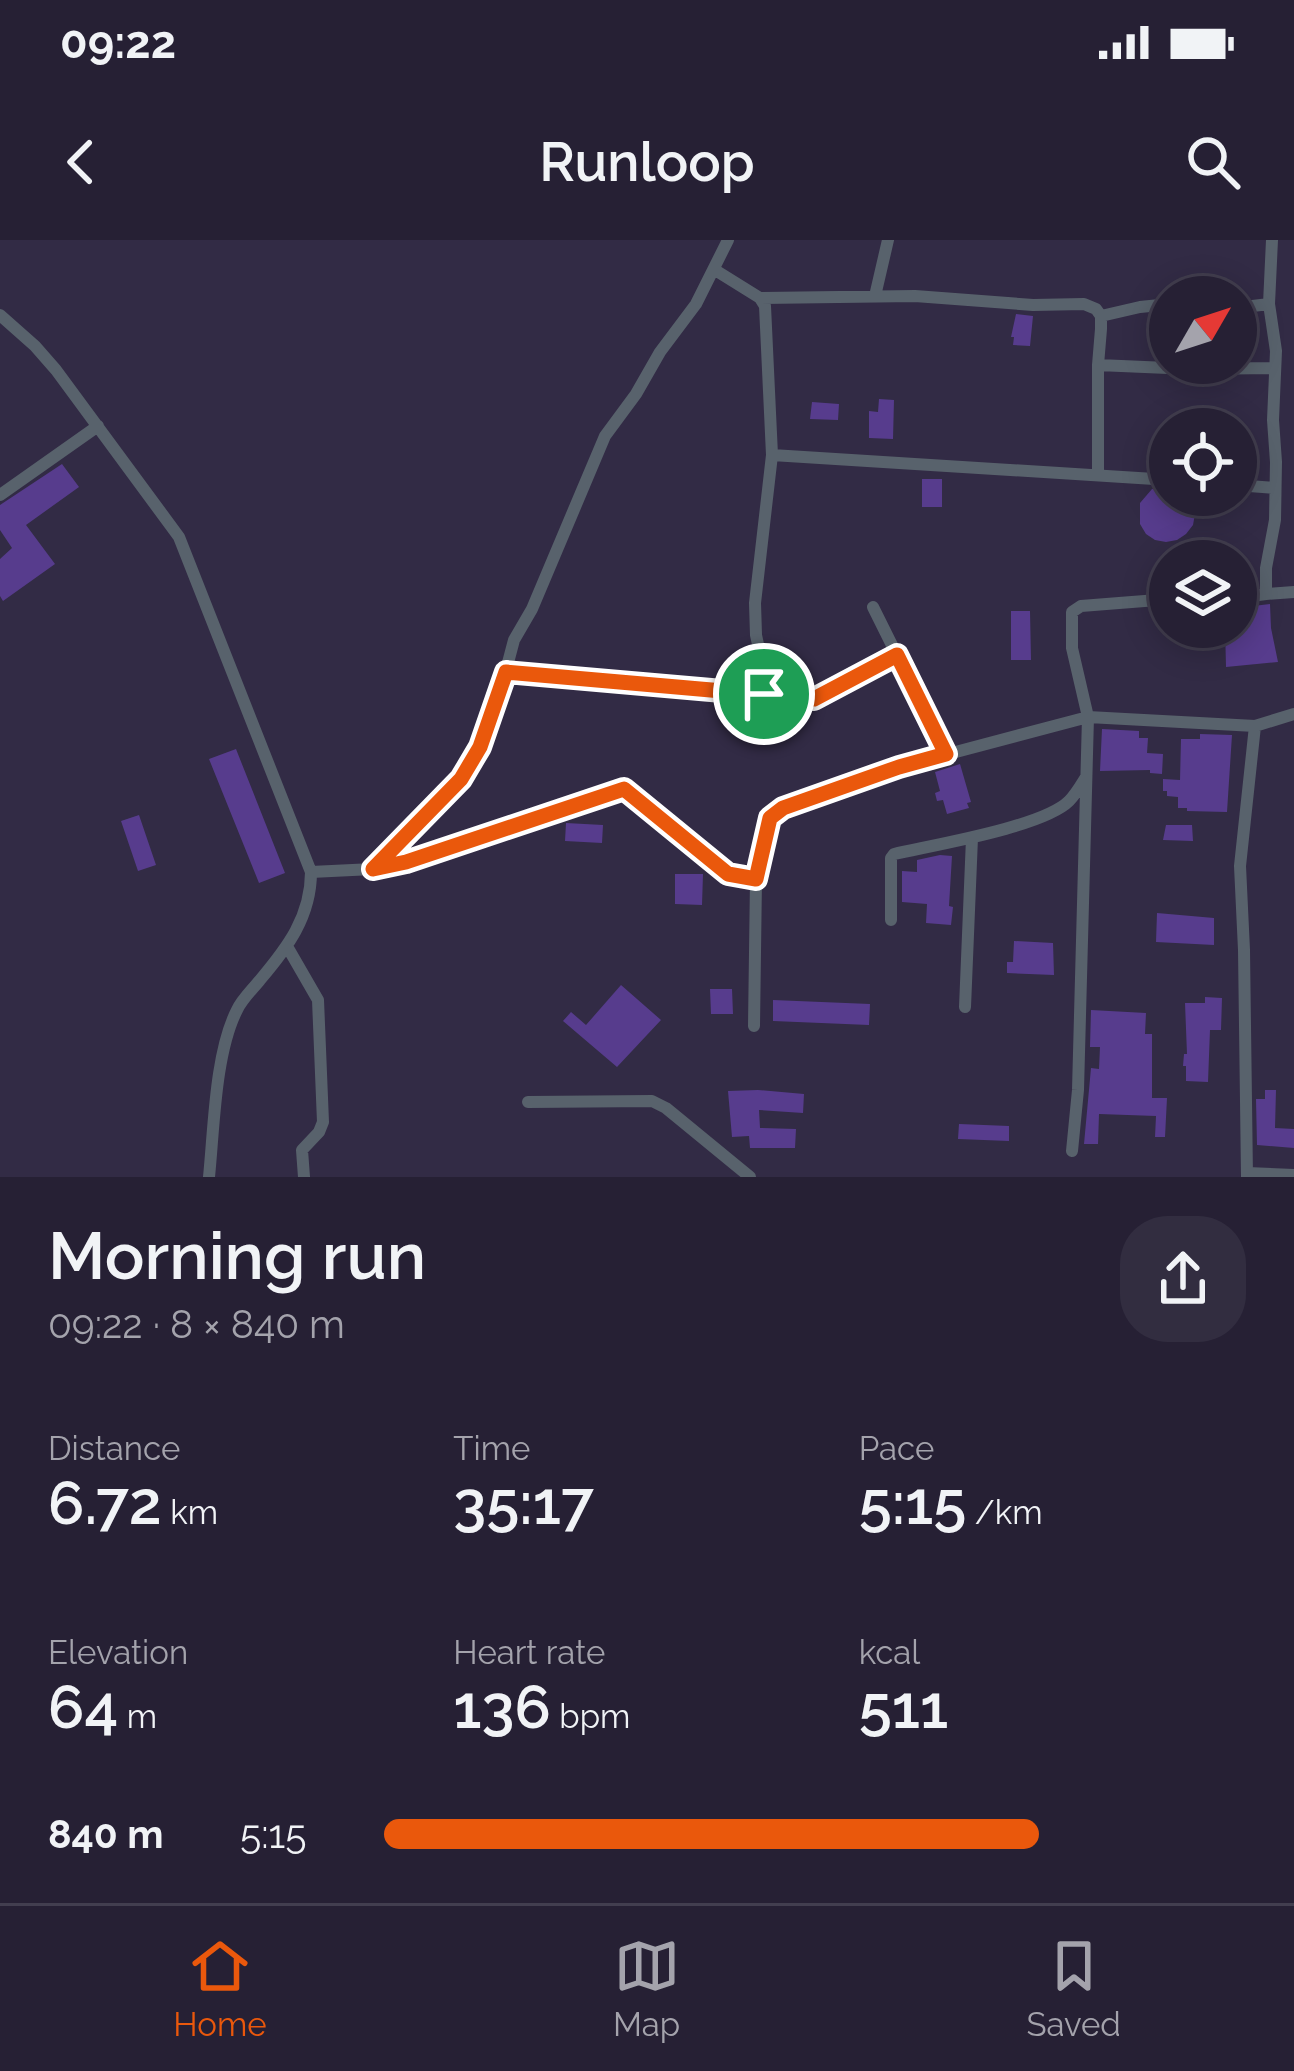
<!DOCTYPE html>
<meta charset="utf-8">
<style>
body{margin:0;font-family:Raleway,sans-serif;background:#322d40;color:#f1f3f6;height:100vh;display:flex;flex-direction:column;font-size:45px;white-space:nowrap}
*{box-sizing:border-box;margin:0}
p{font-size:39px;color:#a4a3ac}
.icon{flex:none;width:66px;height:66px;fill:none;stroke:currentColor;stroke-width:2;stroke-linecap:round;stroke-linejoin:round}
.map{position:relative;height:937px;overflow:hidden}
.details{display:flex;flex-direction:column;background:#262034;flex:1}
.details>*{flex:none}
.needle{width:78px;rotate:51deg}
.buttons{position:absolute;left:1149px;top:36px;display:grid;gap:24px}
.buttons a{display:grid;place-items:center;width:108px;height:108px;border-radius:50%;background:#262034;box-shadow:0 6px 30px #0003,0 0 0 3px #423e4f;font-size:60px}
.pin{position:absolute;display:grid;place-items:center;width:102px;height:102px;color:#fff;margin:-51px;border:6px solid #fff;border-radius:50%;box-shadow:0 3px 12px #0007}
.round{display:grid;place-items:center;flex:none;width:126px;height:126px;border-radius:48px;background:#322d40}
.head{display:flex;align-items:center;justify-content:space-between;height:204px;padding:0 48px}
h1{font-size:66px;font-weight:600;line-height:90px}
.figures{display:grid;grid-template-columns:repeat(3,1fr);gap:18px;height:204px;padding:12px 48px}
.figures div{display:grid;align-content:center}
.figures b{font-size:60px;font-weight:600}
.figures small{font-size:33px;font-weight:400}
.figures p{font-size:33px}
ul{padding:0 48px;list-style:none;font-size:39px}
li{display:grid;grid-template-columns:192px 144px 1fr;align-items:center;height:90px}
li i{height:30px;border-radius:15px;background:#ea580c}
.status{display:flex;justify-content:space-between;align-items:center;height:84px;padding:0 60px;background:#262034;direction:ltr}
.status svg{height:33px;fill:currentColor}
header{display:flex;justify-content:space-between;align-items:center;height:156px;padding:0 48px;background:#262034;font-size:54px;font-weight:600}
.menu{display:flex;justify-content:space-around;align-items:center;height:168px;border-top:3px solid #423e4f;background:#262034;font-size:33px;color:#a4a3ac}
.menu a{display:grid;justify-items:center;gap:6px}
.menu .selected{color:#ea580c}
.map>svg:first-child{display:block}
.building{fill:#573c8d}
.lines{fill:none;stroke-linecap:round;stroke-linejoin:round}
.minor{stroke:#58626c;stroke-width:12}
.route-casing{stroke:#fff;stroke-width:24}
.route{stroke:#ea580c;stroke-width:15}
</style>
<div class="status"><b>09:22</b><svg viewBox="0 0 49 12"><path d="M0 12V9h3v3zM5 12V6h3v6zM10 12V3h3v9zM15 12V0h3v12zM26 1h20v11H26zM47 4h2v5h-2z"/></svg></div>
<header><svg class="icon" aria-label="back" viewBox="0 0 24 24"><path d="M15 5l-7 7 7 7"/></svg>Runloop<svg class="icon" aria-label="search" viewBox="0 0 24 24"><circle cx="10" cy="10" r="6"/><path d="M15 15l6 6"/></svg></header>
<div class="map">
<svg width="1294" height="937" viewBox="0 0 1294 937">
<rect width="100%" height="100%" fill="#322b45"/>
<path class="building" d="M 1016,74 L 1033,76 L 1030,106 L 1013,105 L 1014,97 L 1011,97 Z
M 879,159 L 894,160 L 893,199 L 869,198 L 869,171 L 878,172 Z
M 812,162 L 839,164 L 838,180 L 810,179 Z
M 62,224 L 79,247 L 26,285 L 55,324 L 3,361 L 0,356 L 0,319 L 12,308 L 0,290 L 0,265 Z
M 922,239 L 942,239 L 942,267 L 922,267 Z
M 1152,249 L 1170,250 L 1170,255 L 1187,255 L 1192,263 L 1195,274 L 1193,285 L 1186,294 L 1177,300 L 1166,302 L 1155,300 L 1146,294 L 1140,284 L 1140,263 Z
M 1270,364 L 1271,388 L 1278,422 L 1226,427 L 1225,387 L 1236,387 L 1236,368 Z
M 1011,371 L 1030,371 L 1031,420 L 1011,420 Z
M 1102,489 L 1139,491 L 1139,498 L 1148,498 L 1147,513 L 1163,514 L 1162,534 L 1150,533 L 1150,530 L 1100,531 Z
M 1200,494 L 1232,495 L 1227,572 L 1187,571 L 1187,568 L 1178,568 L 1178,557 L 1167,556 L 1167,551 L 1163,551 L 1163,539 L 1180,540 L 1181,499 L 1200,499 Z
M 236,509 L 285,633 L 259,643 L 209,519 Z
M 960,524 L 971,562 L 967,563 L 969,568 L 947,574 L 943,560 L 937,561 L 935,553 L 940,551 L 935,532 Z
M 139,575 L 156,625 L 138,631 L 121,581 Z
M 566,583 L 603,585 L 602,603 L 565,601 Z
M 1166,585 L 1192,585 L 1193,601 L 1163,600 Z
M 940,615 L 952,616 L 949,666 L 953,667 L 951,685 L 926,683 L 927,664 L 902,662 L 902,631 L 917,632 L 917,620 Z
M 675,634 L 703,634 L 702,665 L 675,664 Z
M 1157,673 L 1214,678 L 1214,705 L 1156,702 Z
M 1014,701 L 1053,703 L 1054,735 L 1007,733 L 1007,722 L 1013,722 Z
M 621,745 L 661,780 L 617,827 L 563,781 L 571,772 L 586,785 Z
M 710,749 L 732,749 L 733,774 L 711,774 Z
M 1205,757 L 1222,758 L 1221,790 L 1210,790 L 1208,842 L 1186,841 L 1186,826 L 1183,826 L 1184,814 L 1187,814 L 1185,763 L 1205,763 Z
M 773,760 L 870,764 L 869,785 L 773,781 Z
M 1091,770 L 1146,773 L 1145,794 L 1152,794 L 1152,858 L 1167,858 L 1165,897 L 1155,897 L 1156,876 L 1099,874 L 1098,904 L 1084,904 L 1091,828 L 1099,829 L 1100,807 L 1090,807 Z
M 758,850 L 804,854 L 803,873 L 759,870 L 760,888 L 796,889 L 795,908 L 750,908 L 749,896 L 732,897 L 728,851 Z
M 1265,850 L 1276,850 L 1275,888 L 1294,889 L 1294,908 L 1257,905 L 1256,859 L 1265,859 Z
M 959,884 L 1009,886 L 1009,901 L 958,899 Z"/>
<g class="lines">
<path class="minor" d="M 1272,0 L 1269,64 L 1276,111 L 1273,180 L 1276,222 L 1275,280 L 1266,328 L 1266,354 L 1294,352
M 715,30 L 760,58 L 765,66 L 772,215 L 755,363 L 756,395 L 763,428 L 764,454
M 875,56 L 888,0
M 760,58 L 915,56 L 1033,65 L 1084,64 L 1096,69 L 1101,76 L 1101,89 L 1098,125 L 1098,235
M 1236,68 L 1269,64
M 0,75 L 35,106 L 56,130 L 179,297 L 311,632 L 373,629 L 406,622 L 624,549 L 728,634 L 756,639 L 770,577 L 783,568 L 899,527 L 1088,477 L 1255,486 L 1294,474
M 1101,76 L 1140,67 L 1170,64
M 1098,125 L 1191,129 L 1275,128
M 772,215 L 1170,240
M 1236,245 L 1274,248
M 0,255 L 98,186
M 1236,358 L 1266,354
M 873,367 L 946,514
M 507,432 L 814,459 L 897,415
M 374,628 L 443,560 L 461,539 L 480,507 L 496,468 L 514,400 L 532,369 L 605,196 L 636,154 L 660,112 L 696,64 L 728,0
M 891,680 L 891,618 L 894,614 C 933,605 1043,587 1069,561 C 1076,554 1081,545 1086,537
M 288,708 L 318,760 L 323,882 L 319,892 L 302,910 L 304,937
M 965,767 L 972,598
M 754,786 L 756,639
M 528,862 L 652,861 L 666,868 L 750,937
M 1072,911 L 1078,850 L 1088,477 L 1072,408 L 1072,372 L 1081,366 L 1170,359
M 1247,933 L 1294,935
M 209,937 C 214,888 215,813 237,770 C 242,759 252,750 260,740 C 287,708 311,677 311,632
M 1247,937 L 1244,710 L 1240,626 L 1255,486"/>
</g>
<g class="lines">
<defs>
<path id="route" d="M 897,415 L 946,514 L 899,527 L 783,568 L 770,578 L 756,639 L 728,634 L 624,549 L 406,622 L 373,629 L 461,539 L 480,507 L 506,432 L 814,459 Z"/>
</defs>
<use href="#route" class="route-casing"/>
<use href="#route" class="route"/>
</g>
</svg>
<div class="buttons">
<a><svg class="needle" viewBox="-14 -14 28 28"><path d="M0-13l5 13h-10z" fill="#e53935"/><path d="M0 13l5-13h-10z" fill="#a4a3ac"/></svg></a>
<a><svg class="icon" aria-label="locate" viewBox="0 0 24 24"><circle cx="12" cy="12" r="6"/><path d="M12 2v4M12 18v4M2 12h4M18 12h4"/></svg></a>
<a><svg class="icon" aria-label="layers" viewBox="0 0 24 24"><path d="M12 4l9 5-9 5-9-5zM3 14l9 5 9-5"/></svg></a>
</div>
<div class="pin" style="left:764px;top:454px;background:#1e9e55"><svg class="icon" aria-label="arrive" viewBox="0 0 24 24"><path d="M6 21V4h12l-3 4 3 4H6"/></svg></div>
</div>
<section class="details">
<div class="head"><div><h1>Morning run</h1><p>09:22 · 8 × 840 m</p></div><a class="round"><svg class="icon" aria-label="share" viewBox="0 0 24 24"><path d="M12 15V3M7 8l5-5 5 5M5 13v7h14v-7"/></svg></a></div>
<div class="figures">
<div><p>Distance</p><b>6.72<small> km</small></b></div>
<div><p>Time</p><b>35:17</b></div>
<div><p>Pace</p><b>5:15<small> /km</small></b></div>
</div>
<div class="figures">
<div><p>Elevation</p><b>64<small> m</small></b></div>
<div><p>Heart rate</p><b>136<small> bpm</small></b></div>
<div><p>kcal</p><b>511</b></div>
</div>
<ul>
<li><b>840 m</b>5:15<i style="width:76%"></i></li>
</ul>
</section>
<nav class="menu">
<a class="selected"><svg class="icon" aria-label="home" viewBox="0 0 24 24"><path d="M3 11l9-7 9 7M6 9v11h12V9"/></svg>Home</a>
<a><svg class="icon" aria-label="map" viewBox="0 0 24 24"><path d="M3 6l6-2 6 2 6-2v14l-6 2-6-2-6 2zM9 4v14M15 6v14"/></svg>Map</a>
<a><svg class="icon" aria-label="saved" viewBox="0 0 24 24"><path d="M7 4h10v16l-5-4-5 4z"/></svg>Saved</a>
</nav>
